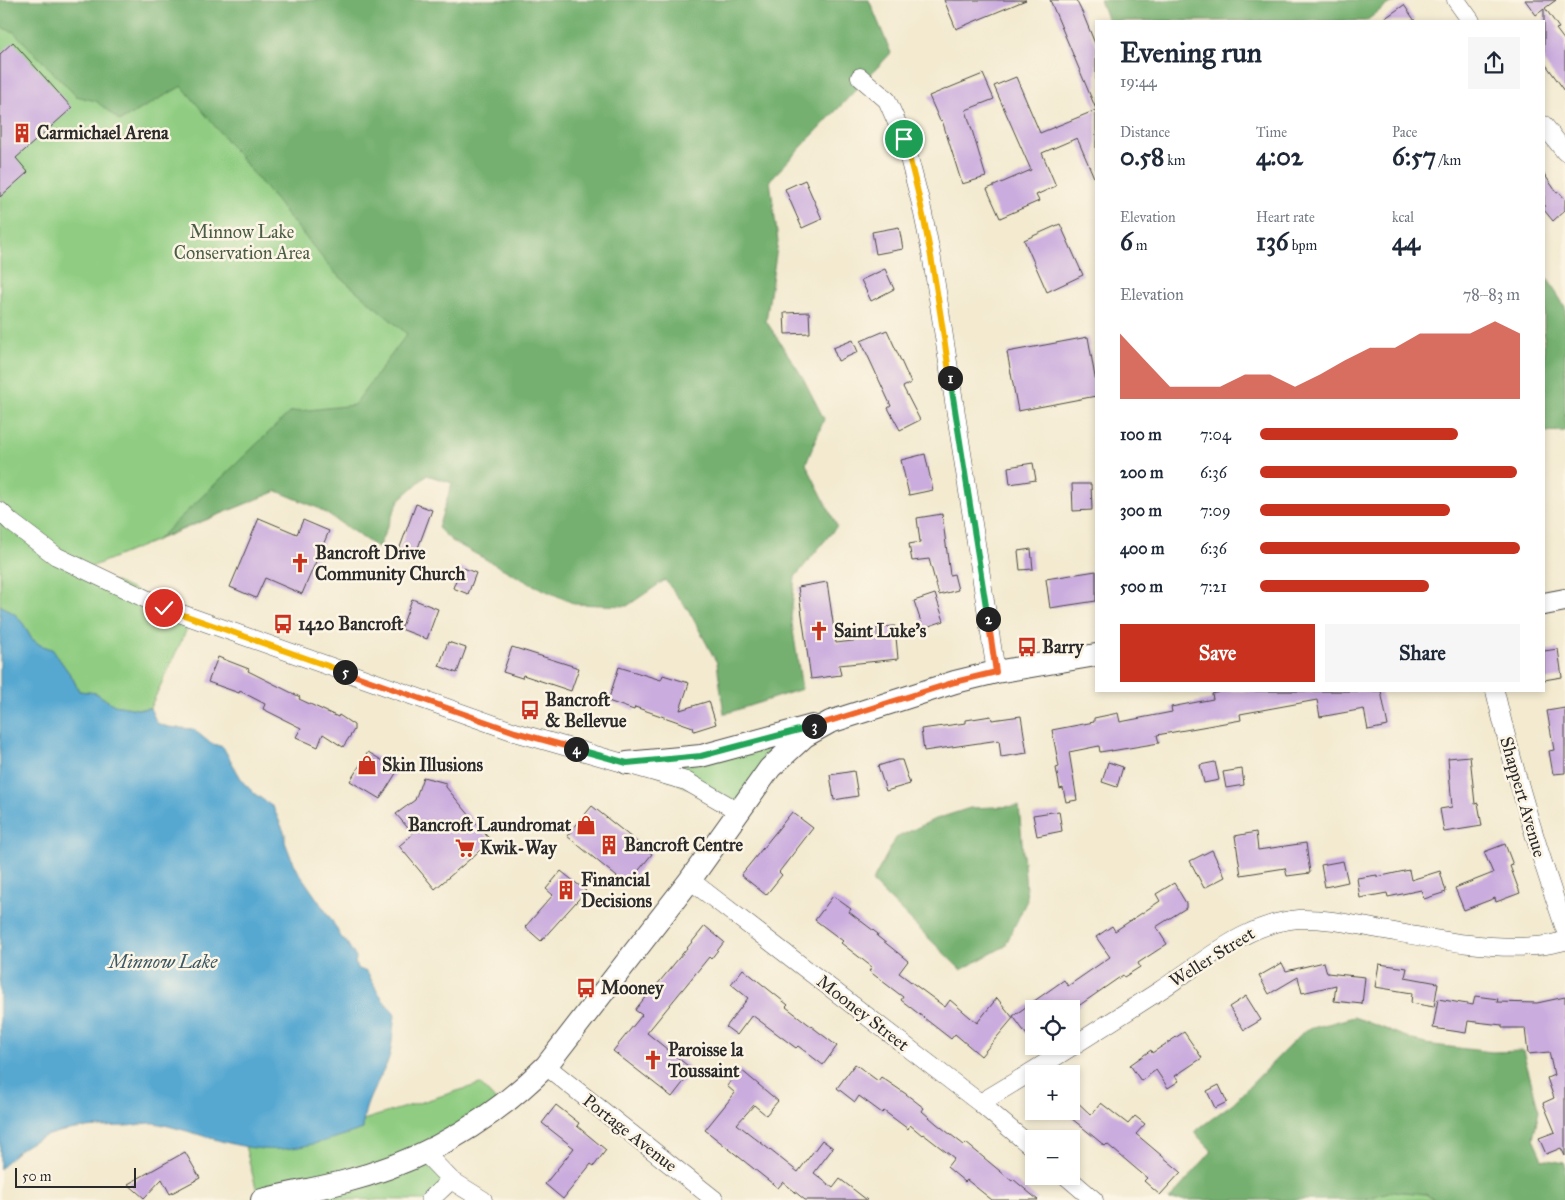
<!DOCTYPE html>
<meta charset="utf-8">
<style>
body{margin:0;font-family:"IM FELL Great Primer",serif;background:#f6f6f7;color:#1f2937;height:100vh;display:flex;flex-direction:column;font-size:19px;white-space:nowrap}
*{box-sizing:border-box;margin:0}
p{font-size:16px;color:#747a83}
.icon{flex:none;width:28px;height:28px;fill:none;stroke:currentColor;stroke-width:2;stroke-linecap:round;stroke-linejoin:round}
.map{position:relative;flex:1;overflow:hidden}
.drawer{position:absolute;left:1095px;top:20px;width:450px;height:672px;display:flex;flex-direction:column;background:#fff;border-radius:0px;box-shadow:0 2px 8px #0003}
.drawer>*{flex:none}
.tools{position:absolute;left:1025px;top:1000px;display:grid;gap:10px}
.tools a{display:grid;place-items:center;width:55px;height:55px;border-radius:0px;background:#fff;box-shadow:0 2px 8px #0003;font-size:25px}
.scale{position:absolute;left:15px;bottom:12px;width:121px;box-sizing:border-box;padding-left:5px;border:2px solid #2b2b2b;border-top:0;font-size:14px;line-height:18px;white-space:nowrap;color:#2b2b2b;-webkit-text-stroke:4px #fcf5e5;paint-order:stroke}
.pin{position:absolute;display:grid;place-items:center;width:42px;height:42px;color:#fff;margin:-21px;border:2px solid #fff;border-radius:50%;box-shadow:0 1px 5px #0007}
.km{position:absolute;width:25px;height:25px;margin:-12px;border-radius:50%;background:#222;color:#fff;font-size:14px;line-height:25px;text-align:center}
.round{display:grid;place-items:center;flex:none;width:52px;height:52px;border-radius:0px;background:#f6f6f7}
.headline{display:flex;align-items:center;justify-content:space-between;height:85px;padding:0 25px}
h1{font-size:28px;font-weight:800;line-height:38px}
.figures{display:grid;grid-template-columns:repeat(3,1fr);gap:8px;height:85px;padding:5px 25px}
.figures div{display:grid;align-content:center}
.figures b{font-size:25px;font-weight:800}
.figures small{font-size:14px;font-weight:400}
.figures p{font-size:14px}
.chart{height:140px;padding:10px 25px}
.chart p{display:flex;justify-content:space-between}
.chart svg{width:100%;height:90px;margin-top:5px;fill:#c8321e;opacity:.7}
.button{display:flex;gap:10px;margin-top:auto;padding:10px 25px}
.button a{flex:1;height:58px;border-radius:0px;background:#c8321e;color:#fff;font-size:20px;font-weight:800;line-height:58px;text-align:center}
.button a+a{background:#f6f6f7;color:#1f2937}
ul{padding:0 25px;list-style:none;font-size:16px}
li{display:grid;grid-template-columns:80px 60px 1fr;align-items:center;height:38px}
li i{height:12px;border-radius:6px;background:#c8321e}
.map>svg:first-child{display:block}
.green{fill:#90cd82;stroke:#5e7c56}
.forest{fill:#74b070;stroke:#506e4e}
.water{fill:#56a8d1;stroke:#406a7e}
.building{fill:#caacde}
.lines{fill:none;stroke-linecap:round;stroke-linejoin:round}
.minor-casing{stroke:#494844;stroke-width:19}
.major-casing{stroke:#494844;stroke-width:24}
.minor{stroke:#fff;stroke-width:18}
.major{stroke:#fff;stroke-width:22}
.split-1-casing{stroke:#fff;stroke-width:10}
.split-2-casing{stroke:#fff;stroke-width:10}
.split-3-casing{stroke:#fff;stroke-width:10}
.split-4-casing{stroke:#fff;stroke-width:10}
.split-5-casing{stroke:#fff;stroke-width:10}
.split-6-casing{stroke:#fff;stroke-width:10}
.split-1{stroke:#f5b400;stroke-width:6}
.split-2{stroke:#22a559;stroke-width:6}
.split-3{stroke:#f0652b;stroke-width:6}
.split-4{stroke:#22a559;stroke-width:6}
.split-5{stroke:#f0652b;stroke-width:6}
.split-6{stroke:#f5b400;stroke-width:6}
.labels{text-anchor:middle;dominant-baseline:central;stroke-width:5;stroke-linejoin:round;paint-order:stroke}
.poi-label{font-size:18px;font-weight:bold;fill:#2b2b2b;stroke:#fcf5e5;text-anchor:start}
.park-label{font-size:18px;fill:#495c45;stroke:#fcf5e5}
.street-label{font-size:18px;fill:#2b2b2b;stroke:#fcf5e5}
.water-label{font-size:19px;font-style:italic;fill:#3a5765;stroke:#fcf5e5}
</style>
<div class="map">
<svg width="1565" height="1200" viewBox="0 0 1565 1200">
<rect width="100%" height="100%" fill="#fcf5e5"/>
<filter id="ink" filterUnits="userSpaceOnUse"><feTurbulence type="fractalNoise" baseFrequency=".02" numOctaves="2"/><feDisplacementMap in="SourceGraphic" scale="10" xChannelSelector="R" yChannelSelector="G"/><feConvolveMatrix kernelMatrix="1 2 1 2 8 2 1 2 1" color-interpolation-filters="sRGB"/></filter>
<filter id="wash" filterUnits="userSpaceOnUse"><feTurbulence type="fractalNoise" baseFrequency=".0096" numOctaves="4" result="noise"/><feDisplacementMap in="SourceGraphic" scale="20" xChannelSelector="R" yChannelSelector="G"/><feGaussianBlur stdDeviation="1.12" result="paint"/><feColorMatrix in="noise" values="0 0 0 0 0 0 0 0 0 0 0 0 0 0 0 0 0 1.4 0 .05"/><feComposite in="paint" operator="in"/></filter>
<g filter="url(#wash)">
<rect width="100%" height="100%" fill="#f3ead0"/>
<path class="green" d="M 0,0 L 767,278 L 277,491 L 86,569 L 193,616 L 150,708 L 138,709 L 114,705 L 96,693 L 79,691 L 72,677 L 52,649 L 40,645 L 31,638 L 24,625 L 16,615 L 0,605 Z
M 829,721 L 738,810 L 626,761 Z
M 480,1084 L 500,1105 L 423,1152 L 449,1179 L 428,1200 L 259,1199 L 245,1146 C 286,1153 324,1141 363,1129 L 363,1120 Z
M 1393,1191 L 1426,1194 L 1434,1200 L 1360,1200 Z"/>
<path class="forest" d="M 0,0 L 869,0 L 891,53 L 770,180 L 778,241 L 766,321 L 802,376 L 824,419 L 806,464 L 837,526 L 795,577 L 791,617 L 802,689 L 724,714 L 717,663 L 689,611 L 665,580 L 627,606 L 575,604 L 531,584 L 452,541 L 438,528 L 452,483 L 427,475 L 399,500 L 378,548 L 318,508 L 277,491 L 158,539 L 290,412 L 354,405 L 407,334 L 334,272 L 182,86 L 120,121 L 96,101 L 76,96 L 14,32 L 0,27 Z
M 1100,0 L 1401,0 L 1387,5 L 1366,21 L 1108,21 Z
M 1544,273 L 1565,307 L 1565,431 L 1544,432 Z
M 1019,806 L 1027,900 L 1005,946 L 961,970 L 872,882 L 896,838 L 933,820 L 970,808 Z
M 1354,1017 L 1425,1044 L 1492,1052 L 1523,1051 L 1539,1111 L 1533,1139 L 1542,1159 L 1565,1163 L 1565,1200 L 1434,1200 L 1426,1194 L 1393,1191 L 1360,1200 L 1169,1200 L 1212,1151 L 1194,1132 L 1233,1103 L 1305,1030 Z"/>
<path class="water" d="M 0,605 L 16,615 L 24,625 L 31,638 L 40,645 L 52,649 L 72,677 L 79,691 L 96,693 L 114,705 L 138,709 L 150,708 L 157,723 L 168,727 L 193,729 L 210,743 L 223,747 L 243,782 L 255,794 L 273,807 L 285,834 L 285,842 L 290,855 L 299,873 L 331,919 L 341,937 L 347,943 L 356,958 L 355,963 L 359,969 L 367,972 C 372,981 377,991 383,1000 C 387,1006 392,1008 395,1016 C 392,1031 393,1049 387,1063 C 378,1084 362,1105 363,1129 C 332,1139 296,1152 263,1149 C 226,1146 191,1130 155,1123 C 150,1122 133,1126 125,1126 C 76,1128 34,1127 0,1169 Z"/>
<g id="blocks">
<path class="building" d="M 944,0 L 1026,0 L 956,29 Z
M 1050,0 L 1076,0 L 1083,14 L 1096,46 L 1096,109 Z
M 1525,0 L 1556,0 L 1545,8 L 1559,28 L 1556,29 L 1565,41 L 1565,91 L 1544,62 L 1544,9 L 1536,15 Z
M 1404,5 L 1415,21 L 1381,21 Z
M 13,42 L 72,108 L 16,158 L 28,172 L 0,197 L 0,54 Z
M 983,74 L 994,99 L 966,110 L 986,177 L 962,184 L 942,120 L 940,121 L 929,96 Z
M 1016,77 L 1040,133 L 1096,110 L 1096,182 L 1077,138 L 1042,153 L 1056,186 L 1036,195 L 1039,201 L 1000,218 L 987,189 L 1031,170 L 994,86 Z
M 1544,174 L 1557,193 L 1559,192 L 1565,199 L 1565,210 L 1553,221 L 1544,210 Z
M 805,180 L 822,219 L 802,228 L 785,189 Z
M 1060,224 L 1083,275 L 1047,292 L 1024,240 Z
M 899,227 L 903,249 L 876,254 L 872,232 Z
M 885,269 L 894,289 L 871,301 L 861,280 Z
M 809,312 L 810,333 L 785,334 L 784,313 Z
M 887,330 L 911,383 L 903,387 L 920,420 L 900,430 L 888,408 L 891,406 L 861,341 Z
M 1088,337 L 1096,383 L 1096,396 L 1018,411 L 1007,352 Z
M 853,340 L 858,352 L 838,361 L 833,348 Z
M 925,454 L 933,490 L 909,495 L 901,460 Z
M 1033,463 L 1036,480 L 1010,484 L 1008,467 Z
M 1072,484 L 1091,484 L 1092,510 L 1073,511 Z
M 416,504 L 432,510 L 415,556 L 399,550 Z
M 942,514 L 950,575 L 954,574 L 958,590 L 939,595 L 929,559 L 912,561 L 909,544 L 920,542 L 917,518 Z
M 259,518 L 297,534 L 303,520 L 329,531 L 302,594 L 265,578 L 256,598 L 230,587 Z
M 1031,549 L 1033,569 L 1020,570 L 1018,551 Z
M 461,567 L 476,573 L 468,594 L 453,588 Z
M 1096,571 L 1096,601 L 1050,608 L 1046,579 Z
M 827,582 L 836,643 L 878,638 L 877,628 L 895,626 L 898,659 L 839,665 L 841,675 L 811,679 L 798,587 Z
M 935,594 L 944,621 L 923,628 L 914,601 Z
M 412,599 L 438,609 L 427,639 L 401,629 Z
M 448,642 L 466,648 L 457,673 L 439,666 Z
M 512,647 L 579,668 L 571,691 L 523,675 L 522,678 L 503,672 Z
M 1558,649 L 1562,677 L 1544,680 L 1544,651 Z
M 218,657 L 249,669 L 248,671 L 300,697 L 299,699 L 338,717 L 339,715 L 354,725 L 354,730 L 343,747 L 323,734 L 318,747 L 296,737 L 301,728 L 263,709 L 265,704 L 240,691 L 239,693 L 208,682 Z
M 619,667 L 661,680 L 663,675 L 689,683 L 680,710 L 709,701 L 716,724 L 694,731 L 693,727 L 635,707 L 634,710 L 608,701 Z
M 1223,691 L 1381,691 L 1388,726 L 1368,730 L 1364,709 L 1320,717 L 1317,700 L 1240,714 L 1241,720 L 1157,735 L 1159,743 L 1111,751 L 1112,750 L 1100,752 L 1099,746 L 1069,752 L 1077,800 L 1066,802 L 1063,788 L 1060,789 L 1056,768 L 1059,767 L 1052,730 L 1094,722 L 1094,718 L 1118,713 L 1120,722 L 1172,712 L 1171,707 L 1213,699 L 1212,694 Z
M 1565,708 L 1565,773 L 1553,774 L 1549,751 L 1554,750 L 1547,711 Z
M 991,716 L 992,720 L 1021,716 L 1027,753 L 1001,757 L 999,740 L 924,751 L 921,729 L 966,723 L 966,720 Z
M 368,752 L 398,770 L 380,799 L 350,781 Z
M 1470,756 L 1475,804 L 1478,803 L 1482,826 L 1444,832 L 1440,809 L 1452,807 L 1448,758 Z
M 897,760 L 902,760 L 910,784 L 886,791 L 878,766 Z
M 1108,762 L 1123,767 L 1117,787 L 1102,782 Z
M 1215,762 L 1219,780 L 1204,783 L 1200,765 Z
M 1242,769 L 1244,785 L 1226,788 L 1223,772 Z
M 854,771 L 858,796 L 834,800 L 830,775 Z
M 423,777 L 446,783 L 446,787 L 491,841 L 435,889 L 399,846 L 413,834 L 396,814 L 415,800 Z
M 592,806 L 652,854 L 627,885 L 567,836 Z
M 1059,811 L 1062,831 L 1037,836 L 1033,815 Z
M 792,812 L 813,828 L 779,872 L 782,875 L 766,895 L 741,875 Z
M 1256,832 L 1258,850 L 1306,843 L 1310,873 L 1287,876 L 1285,868 L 1241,875 L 1235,836 Z
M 1505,844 L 1513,865 L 1510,866 L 1520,893 L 1496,902 L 1495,898 L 1464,910 L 1455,888 L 1493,873 L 1484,852 Z
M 1212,850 L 1225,877 L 1204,888 L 1190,861 Z
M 1343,861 L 1348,882 L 1325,887 L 1321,865 Z
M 1409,870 L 1411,880 L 1440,871 L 1446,892 L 1424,899 L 1421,890 L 1388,897 L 1387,893 L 1360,898 L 1357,878 L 1377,875 L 1377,877 Z
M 561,871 L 586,891 L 541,941 L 525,927 L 553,895 L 546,889 Z
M 1174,883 L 1186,903 L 1186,908 L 1156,927 L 1167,944 L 1138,963 L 1140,967 L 1124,977 L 1123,975 L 1074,1009 L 1034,1009 L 1034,1045 L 1013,1016 L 1064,980 L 1068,986 L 1110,957 L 1096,937 L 1112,926 L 1115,931 L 1160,901 L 1156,894 Z
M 833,896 L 851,909 L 849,912 L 878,934 L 877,936 L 908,961 L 899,973 L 945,1007 L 950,1000 L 977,1023 L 997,998 L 1013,1018 L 981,1056 L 955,1034 L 951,1039 L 901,1000 L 903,997 L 869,971 L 872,967 L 841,943 L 843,941 L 815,920 Z
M 705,926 L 724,942 L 711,959 L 709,957 L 647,1033 L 693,1070 L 672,1097 L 613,1051 L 642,1015 L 635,1010 L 655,985 L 656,986 Z
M 1324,962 L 1327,973 L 1365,977 L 1362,1004 L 1334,1001 L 1336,985 L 1302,993 L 1298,977 L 1269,994 L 1259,976 L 1282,963 L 1286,971 Z
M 1379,964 L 1407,968 L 1405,977 L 1438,983 L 1434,1007 L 1411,1003 L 1412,993 L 1375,987 Z
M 743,969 L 788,1005 L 786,1007 L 837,1046 L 823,1065 L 798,1046 L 796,1048 L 752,1015 L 737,1035 L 726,1027 L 748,998 L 731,984 Z
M 1246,996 L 1261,1020 L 1244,1030 L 1229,1007 Z
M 1475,996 L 1498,999 L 1497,1002 L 1537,1003 L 1565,997 L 1565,1156 L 1561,1148 L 1546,1154 L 1539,1138 L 1555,1132 L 1543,1103 L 1554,1098 L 1547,1078 L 1554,1075 L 1549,1052 L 1528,1054 L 1525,1028 L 1502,1028 L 1502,1025 L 1468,1021 L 1466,1033 L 1433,1028 L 1438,999 L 1473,1005 Z
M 1184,1032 L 1202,1058 L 1175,1076 L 1179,1081 L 1168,1088 L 1156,1070 L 1141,1081 L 1130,1065 L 1151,1050 L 1152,1053 Z
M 855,1064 L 878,1081 L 881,1077 L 906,1094 L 924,1108 L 922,1111 L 937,1124 L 964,1145 L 966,1143 L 1012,1181 L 1013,1179 L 1038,1200 L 992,1200 L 967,1180 L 965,1182 L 947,1167 L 954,1158 L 923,1134 L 922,1135 L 910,1125 L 908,1129 L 884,1111 L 882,1113 L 859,1096 L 855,1102 L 837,1088 Z
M 740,1069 L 778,1101 L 766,1115 L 754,1105 L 737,1124 L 798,1172 L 822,1140 L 833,1148 L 814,1173 L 833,1188 L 840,1179 L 867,1200 L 805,1200 L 783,1182 L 778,1188 L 705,1130 L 735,1093 L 727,1086 Z
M 1219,1085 L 1227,1102 L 1215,1108 L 1207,1091 Z
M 1071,1096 L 1091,1115 L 1101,1103 L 1128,1124 L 1135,1116 L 1145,1124 L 1136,1134 L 1181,1172 L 1160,1195 L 1144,1181 L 1147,1178 L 1107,1144 L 1105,1146 L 1071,1118 Z
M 556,1105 L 579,1123 L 577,1126 L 606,1150 L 594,1166 L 591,1164 L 563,1199 L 545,1184 L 574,1148 L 542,1123 Z
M 185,1152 L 200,1178 L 170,1194 L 162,1179 L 144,1198 L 128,1184 Z"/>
</g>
</g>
<g filter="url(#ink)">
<use href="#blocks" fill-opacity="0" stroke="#494844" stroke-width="1"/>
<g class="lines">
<defs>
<path id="minor" d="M 1456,0 L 1471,21
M 860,77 L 887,100 L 904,139 L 921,204 L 931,253 L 996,672
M 1544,125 L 1565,152
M 0,511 L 11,522 L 56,556 L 165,608 L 515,732 L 686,781 L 738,811
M 1495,691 C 1514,773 1538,850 1565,929
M 690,880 L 980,1103 L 1034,1149
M 546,1066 L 715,1200
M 980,1103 C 1041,1067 1100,1029 1159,991 C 1203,963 1245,923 1299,919 C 1325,918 1352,924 1378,929 C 1429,938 1483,950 1535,946 C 1545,946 1555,943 1565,941
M 425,1153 L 451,1180 L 483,1200
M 1066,1176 L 1094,1200
M 430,1200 L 451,1180"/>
<path id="major" d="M 1544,604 L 1565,600
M 627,763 L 701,756 L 812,726
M 262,1200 C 289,1193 316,1189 343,1182 C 421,1162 489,1123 546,1066 L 690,880 L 770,768 L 805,736 L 830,722 L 955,682 L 996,672 L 1096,655"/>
</defs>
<use href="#minor" class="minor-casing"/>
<use href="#major" class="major-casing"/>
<use href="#minor" class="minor"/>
<use href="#major" class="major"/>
</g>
</g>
<g class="lines" filter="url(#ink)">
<defs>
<path id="split-1" d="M 904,139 C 927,217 938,297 950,378"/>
<path id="split-2" d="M 950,378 L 988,619"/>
<path id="split-3" d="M 814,726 L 955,682 L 996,672 L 988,619"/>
<path id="split-4" d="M 576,749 L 627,763 L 701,756 L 814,726"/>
<path id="split-5" d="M 345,672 L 515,732 L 576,749"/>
<path id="split-6" d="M 164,608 L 345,672"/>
</defs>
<use href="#split-1" class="split-1-casing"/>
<use href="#split-2" class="split-2-casing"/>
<use href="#split-3" class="split-3-casing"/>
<use href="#split-4" class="split-4-casing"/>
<use href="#split-5" class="split-5-casing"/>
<use href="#split-6" class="split-6-casing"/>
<use href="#split-1" class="split-1"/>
<use href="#split-2" class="split-2"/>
<use href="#split-3" class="split-3"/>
<use href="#split-4" class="split-4"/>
<use href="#split-5" class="split-5"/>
<use href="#split-6" class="split-6"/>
</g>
<defs>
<symbol id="building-bare" viewBox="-9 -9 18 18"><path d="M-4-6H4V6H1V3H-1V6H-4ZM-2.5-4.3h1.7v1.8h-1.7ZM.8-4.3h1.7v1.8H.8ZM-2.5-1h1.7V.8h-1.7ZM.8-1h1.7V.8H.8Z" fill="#c8321e" stroke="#fcf5e5" stroke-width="2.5" paint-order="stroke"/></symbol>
<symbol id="church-bare" viewBox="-9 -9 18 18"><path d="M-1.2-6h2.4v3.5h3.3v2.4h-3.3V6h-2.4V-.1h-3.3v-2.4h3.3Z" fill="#c8321e" stroke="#fcf5e5" stroke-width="2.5" paint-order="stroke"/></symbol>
<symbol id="bus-bare" viewBox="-9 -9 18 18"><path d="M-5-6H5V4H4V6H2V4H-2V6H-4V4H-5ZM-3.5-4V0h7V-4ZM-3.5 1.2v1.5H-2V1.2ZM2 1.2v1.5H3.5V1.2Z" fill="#c8321e" stroke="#fcf5e5" stroke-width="2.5" paint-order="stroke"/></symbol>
<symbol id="shop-bare" viewBox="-9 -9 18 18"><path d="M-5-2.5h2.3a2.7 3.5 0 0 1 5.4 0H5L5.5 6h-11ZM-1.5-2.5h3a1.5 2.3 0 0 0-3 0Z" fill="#c8321e" stroke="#fcf5e5" stroke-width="2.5" paint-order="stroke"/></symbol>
<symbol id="supermarket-bare" viewBox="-9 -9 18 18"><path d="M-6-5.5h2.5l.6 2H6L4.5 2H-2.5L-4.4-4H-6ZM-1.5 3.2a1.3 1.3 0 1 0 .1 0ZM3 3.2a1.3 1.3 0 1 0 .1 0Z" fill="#c8321e" stroke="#fcf5e5" stroke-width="2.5" paint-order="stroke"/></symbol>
</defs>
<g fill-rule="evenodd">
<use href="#building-bare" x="8" y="119" width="28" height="28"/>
<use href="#church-bare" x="286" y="549" width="28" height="28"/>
<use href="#bus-bare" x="269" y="610" width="28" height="28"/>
<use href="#church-bare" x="805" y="617" width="28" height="28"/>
<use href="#bus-bare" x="1013" y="633" width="28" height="28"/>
<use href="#bus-bare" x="516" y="696" width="28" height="28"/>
<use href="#shop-bare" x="353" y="751" width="28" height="28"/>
<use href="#shop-bare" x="572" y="811" width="28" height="28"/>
<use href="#building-bare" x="595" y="831" width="28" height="28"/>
<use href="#supermarket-bare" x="451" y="834" width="28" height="28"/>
<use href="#building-bare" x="552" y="876" width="28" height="28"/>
<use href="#bus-bare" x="572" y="974" width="28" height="28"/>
<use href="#church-bare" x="639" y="1046" width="28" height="28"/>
</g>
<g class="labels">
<g class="poi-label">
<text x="37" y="133">Carmichael Arena</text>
<text x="315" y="553">Bancroft Drive<tspan x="315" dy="21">Community Church</tspan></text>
<text x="298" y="624">1420 Bancroft</text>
<text x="834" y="631">Saint Luke's</text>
<text x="1042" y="647">Barry</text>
<text x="545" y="700">Bancroft<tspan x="545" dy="21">&amp; Bellevue</tspan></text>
<text x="382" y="765">Skin Illusions</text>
<text x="571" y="825" text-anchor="end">Bancroft Laundromat</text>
<text x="624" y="845">Bancroft Centre</text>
<text x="480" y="848">Kwik-Way</text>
<text x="581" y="880">Financial<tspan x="581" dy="21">Decisions</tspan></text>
<text x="601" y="988">Mooney</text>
<text x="668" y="1050">Paroisse la<tspan x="668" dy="21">Toussaint</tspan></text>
</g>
<g class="park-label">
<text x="242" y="232">Minnow Lake<tspan x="242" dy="21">Conservation Area</tspan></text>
</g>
<g class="street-label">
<text transform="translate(1523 797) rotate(74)">Shappert Avenue</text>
<text transform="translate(1212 957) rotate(-32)">Weller Street</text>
<text transform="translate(863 1013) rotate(38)">Mooney Street</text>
<text transform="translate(630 1133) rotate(38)">Portage Avenue</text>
</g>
<g class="water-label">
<text x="163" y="961">Minnow Lake</text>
</g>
</g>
</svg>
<div class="tools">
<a><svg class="icon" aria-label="locate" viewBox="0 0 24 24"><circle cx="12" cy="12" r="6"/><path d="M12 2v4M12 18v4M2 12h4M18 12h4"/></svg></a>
<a>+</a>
<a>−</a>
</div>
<div class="scale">50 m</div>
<div class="pin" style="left:904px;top:139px;background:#1e9e55"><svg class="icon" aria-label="arrive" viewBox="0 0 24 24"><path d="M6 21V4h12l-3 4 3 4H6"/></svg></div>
<div class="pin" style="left:164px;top:608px;background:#d93025"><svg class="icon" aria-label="check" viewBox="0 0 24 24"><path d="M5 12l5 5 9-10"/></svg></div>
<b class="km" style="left:950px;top:378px">1</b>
<b class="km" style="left:988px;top:619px">2</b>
<b class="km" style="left:814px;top:726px">3</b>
<b class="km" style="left:576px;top:749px">4</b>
<b class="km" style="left:345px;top:672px">5</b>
<section class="drawer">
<div class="headline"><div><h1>Evening run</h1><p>19:44</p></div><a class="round"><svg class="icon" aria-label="share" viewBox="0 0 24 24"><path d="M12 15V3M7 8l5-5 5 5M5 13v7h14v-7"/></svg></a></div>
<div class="figures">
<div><p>Distance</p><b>0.58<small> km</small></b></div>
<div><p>Time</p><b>4:02</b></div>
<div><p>Pace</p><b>6:57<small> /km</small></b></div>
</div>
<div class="figures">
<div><p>Elevation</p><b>6<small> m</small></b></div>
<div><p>Heart rate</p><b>136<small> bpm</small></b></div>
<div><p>kcal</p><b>44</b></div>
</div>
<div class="chart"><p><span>Elevation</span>78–83 m</p>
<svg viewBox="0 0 160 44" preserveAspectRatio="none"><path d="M0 44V12L10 25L20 38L30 38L40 38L50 32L60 32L70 38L80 32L90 25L100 19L110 19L120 12L130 12L140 12L150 6L160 12V44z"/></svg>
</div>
<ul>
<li><b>100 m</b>7:04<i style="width:76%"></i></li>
<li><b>200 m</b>6:36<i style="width:99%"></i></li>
<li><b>300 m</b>7:09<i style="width:73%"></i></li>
<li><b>400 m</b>6:36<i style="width:100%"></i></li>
<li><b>500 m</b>7:21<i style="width:65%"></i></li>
</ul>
<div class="button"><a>Save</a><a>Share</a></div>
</section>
</div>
